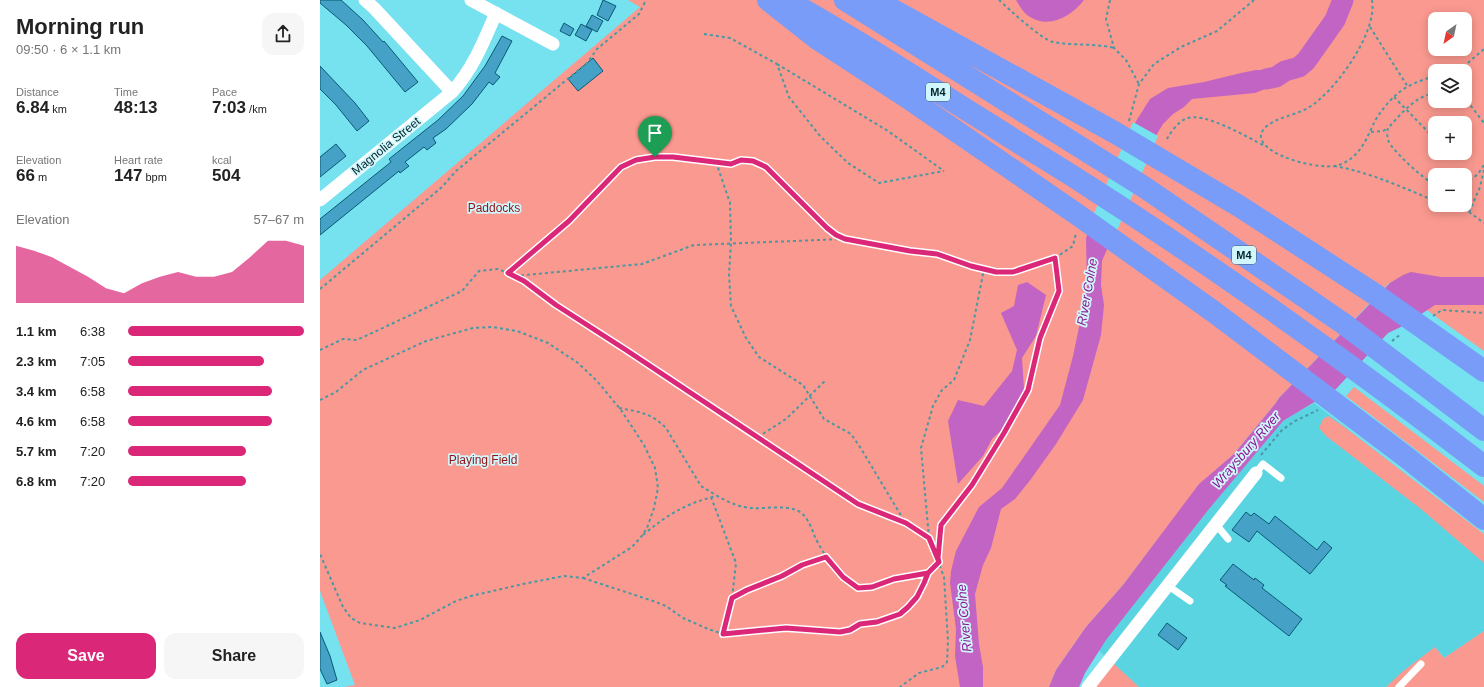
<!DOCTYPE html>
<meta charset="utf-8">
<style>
body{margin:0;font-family:Arial,sans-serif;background:#f6f6f6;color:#222;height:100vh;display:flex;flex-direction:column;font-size:15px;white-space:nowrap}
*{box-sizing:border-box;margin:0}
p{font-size:13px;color:#767676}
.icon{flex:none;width:22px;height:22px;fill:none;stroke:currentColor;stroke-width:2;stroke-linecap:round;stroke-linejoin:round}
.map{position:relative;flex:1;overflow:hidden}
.details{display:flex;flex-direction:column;background:#fff;width:320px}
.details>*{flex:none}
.needle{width:26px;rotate:213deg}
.buttons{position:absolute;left:1108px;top:12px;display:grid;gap:8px}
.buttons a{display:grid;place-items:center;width:44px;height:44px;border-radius:8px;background:#fff;box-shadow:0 2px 10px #0003;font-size:20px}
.pin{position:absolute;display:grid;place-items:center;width:34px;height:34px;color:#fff;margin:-41px -17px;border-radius:50% 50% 50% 0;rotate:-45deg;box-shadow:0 0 4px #0007}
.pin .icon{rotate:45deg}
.round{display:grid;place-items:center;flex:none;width:42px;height:42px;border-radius:12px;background:#f6f6f6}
.overview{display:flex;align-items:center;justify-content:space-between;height:68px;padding:0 16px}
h1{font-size:22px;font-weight:800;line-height:30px}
.metrics{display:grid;grid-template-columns:repeat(3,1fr);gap:6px;height:68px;padding:4px 16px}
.metrics div{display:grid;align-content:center}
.metrics b{font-size:17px;font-weight:800}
.metrics small{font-size:11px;font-weight:400}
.metrics p{font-size:11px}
.chart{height:112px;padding:8px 16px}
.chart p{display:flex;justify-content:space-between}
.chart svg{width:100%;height:72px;margin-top:4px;fill:#db2777;opacity:.7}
.cta{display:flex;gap:8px;margin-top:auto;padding:8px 16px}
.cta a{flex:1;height:46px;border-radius:12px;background:#db2777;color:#fff;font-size:16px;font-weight:800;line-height:46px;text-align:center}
.cta a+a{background:#f6f6f6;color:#222}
ul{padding:0 16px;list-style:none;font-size:13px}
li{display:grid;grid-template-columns:64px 48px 1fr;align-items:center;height:30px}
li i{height:10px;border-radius:5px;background:#db2777}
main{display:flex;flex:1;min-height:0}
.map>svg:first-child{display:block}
.built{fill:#5bd4e2}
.green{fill:#fa998f;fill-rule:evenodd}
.water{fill:#c264c3}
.pier{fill:#76e1ef}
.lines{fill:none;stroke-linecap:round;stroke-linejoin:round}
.river{stroke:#c264c3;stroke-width:21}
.building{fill:#45a1c5;stroke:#095a74}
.path{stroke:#4998a2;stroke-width:2;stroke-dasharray:3 3;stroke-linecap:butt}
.service{stroke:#fff;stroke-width:7}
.minor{stroke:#fff;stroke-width:13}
.motorway{stroke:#789cf7;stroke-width:22}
.route-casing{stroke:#fff;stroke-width:8}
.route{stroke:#db2777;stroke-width:5}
.labels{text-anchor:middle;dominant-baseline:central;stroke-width:3.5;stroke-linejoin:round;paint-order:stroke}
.shield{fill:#d1f7fd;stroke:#40656a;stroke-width:1}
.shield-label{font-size:11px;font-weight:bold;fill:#02262b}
.street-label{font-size:12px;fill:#02262b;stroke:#d1f7fd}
.park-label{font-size:12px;fill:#911316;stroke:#d1f7fd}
.water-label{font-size:13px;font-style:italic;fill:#8c1590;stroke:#d1f7fd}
</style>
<main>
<section class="details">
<div class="overview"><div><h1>Morning run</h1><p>09:50 · 6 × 1.1 km</p></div><a class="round"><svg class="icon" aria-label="share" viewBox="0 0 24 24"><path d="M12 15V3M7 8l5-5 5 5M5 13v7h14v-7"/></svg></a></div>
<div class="metrics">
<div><p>Distance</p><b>6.84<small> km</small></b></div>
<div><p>Time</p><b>48:13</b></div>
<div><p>Pace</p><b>7:03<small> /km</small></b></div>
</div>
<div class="metrics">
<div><p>Elevation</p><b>66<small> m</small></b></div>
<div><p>Heart rate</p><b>147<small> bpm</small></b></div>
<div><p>kcal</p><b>504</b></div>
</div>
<div class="chart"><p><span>Elevation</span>57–67 m</p>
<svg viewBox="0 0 160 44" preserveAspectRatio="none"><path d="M0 44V9L10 12L20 16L30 22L40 28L50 35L60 38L70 32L80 28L90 25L100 28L110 28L120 25L130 16L140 6L150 6L160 9V44z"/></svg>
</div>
<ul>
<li><b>1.1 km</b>6:38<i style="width:100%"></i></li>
<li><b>2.3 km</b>7:05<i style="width:77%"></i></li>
<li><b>3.4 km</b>6:58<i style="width:82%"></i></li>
<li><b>4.6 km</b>6:58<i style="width:82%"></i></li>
<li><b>5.7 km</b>7:20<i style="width:67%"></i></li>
<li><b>6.8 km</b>7:20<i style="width:67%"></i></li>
</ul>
<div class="cta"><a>Save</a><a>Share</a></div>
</section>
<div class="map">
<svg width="1164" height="687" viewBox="0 0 1164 687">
<rect width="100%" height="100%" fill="#76e1ef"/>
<path class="built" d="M 994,403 L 1164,535 L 1164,631 L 1124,658 L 1115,647 L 1066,687 L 819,687 L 778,650 L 889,509 L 950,435 L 963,421 Z"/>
<path class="green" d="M 308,0 L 1164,0 L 1164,351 L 1069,283 L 959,398 L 955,404 L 914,454 L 880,484 L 803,585 L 766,627 L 736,670 L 729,687 L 24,687 L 35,685 L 0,591 L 0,280 L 320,7 ZM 1115,19 L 1145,19 L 1145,49 L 1115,49 ZM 1115,71 L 1145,71 L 1145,101 L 1115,101 ZM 1115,123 L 1145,123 L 1145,153 L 1115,153 ZM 1115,175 L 1145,175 L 1145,205 L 1115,205 Z
M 1034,387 L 1164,486 L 1164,502 L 1026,396 Z
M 1008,416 L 1023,426 L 1164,534 L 1164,563 L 1101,509 L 1006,436 L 999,428 L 1003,419 Z
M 1164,631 L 1164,687 L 1066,687 L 1082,672 L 1115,647 L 1124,658 Z
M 793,663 L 819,687 L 775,687 Z"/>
<path class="water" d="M 696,0 L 764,0 C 752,16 729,29 710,17 C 703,13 700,6 696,0 Z
M 962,69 L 972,69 L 963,82 L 935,93 L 872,99 L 864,107 L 853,114 L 843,124 L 834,139 L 782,261 L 781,285 L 784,305 L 781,335 L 763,400 L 736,444 L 711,479 L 695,499 L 681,509 L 671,548 L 663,565 L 655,594 L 659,644 L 663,667 L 663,687 L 640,687 L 635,656 L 636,629 L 630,583 L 631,571 L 636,551 L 659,507 L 682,488 L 740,405 L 753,356 L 767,289 L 766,238 L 813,126 L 830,99 L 848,88 L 884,82 L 921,73 L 936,70 L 955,71 Z
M 1091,272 L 1121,277 L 1164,277 L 1164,305 L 1115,305 L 1083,326 L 1068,333 L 1016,389 L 963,421 L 889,509 L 786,640 L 765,673 L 759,687 L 729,687 L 736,670 L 766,627 L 803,585 L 879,484 L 914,454 L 955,404 L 959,398 L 1070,283 L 1083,275 Z
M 707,282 L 726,295 L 716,336 L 702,358 L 704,388 L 698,415 L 672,439 L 663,456 L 638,484 L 628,421 L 638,400 L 664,406 L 692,371 L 697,350 L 681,313 L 694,306 L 698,285 Z"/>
<path class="pier" d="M 813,122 L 838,136 L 789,249 L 766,232 Z"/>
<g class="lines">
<path class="river" d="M 946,79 L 956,77 L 965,71 L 979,67 L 986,61 L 1015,20 L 1023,0"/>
</g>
<path class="building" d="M 0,0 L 21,0 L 43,20 L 63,42 L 64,41 L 98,82 L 85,92 L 47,46 L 26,25 L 0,3 Z
M 283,0 L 296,6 L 288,21 L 277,15 Z
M 272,15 L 283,21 L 277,32 L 266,26 Z
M 244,23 L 254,29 L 250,36 L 240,31 Z
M 261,24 L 272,30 L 266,41 L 255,35 Z
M 182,36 L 192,41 L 175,73 L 180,77 L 173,85 L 169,82 L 152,104 L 126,129 L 113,138 L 116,143 L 107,150 L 104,147 L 85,162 L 89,166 L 80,173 L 79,171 L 0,235 L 0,219 L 71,162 L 69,159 L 118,120 L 143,96 L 165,66 Z
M 273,58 L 283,71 L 258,91 L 248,79 Z
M 0,66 L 35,103 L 49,121 L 37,131 L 16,105 L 0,89 Z
M 16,144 L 26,156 L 0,177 L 0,157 Z
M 926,512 L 931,516 L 934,513 L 949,524 L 955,516 L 997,550 L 1004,541 L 1012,548 L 990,574 L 937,531 L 929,542 L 912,530 Z
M 913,564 L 934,580 L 935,578 L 944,585 L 942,588 L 982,619 L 969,636 L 905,586 L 907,585 L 900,580 Z
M 847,623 L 867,638 L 858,650 L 838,635 Z
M 0,632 L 10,656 L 17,680 L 7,684 L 0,669 Z"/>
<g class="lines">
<path class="path" d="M 679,0 C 690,10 721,39 733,42 C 754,46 775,43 794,48
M 790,0 L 786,19 L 794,48 L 806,60 L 819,84
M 1052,0 C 1058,32 1015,92 988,108 C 977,114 965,116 955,121 C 907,145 995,173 1019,165 C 1038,158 1045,143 1053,125 C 1058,114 1068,102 1077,94 C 1087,85 1102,80 1115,76
M 1050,27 L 1088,87
M 384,34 L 410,38 L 457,64 L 469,97 L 500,136 L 528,163 L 559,183 L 624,171
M 457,64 L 568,131 L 624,171
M 1132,71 L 1143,67 L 1164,49
M 1145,92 L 1149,97 L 1146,102
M 1115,93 C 1095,96 1081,114 1068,128 C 1067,131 1067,136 1068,140 C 1072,151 1104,179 1115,185
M 1074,97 L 1115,139
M 1140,101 L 1146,102 L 1151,106 L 1164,123
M 809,121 L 819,84 L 834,64 L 861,47 L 897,31 L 934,0
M 1051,132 L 1063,131 L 1068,128
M 847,139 C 851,132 857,123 865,119 C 883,110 928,138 945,146
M 396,162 L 410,203 L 411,243 L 409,274 L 411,306 L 426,338 L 439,357 L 483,385 L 504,419 L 531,434 L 540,447 L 585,522
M 1014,166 C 1049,172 1082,187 1115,201
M 1145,184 L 1158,174 L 1164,165
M 1126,205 L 1149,212 L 1164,223
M 1149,212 L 1160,187 L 1164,170
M 188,273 L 204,281 L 236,305 L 306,350 L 538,504 L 586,523 L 609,538 L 624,577 L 628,641 L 627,662 L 622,667 L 599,673 L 580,687
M 195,276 L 322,264 L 374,245 L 523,239
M 0,289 L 122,187 L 136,171 L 267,63 L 277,49 L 319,14 L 326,0
M 1113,316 L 1122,310 L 1164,313
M 1072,341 L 1081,334
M 0,350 L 23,339 L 37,340 L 142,291 L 159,271 L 178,269 L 188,273 L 249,221 L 301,167 L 316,160 L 335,157 L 353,157 L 411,164 L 421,160 L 433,161 L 446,167 L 507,229 L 515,235 L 525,239 L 590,251 L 617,254 L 651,266 L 676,272 L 693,272 L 735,258 L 753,246 L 756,233
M 0,400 L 16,392 L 43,370 L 106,341 L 153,328 L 173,327 L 197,331 L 228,343 L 258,363 L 277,381 L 301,410 L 324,445 L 335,468 L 338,488 L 334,508 L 327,528 L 321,537 L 312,547 L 263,578 L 244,576 L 203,584 L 151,596 L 136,601 L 100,620 L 75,628 L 40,623 L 31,618 L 23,607 L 0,554
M 299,408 C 320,412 331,413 346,428 L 381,486 C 396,495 413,507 431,508 C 445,509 463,505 476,510 C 487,514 491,527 495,537 C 501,550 524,587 540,587 C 552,588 561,583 572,580 C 582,577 600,578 608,573 C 612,570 616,565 619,562
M 438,437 L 466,419 L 506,380
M 941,455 L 962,430 L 975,421 L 998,410
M 391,497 L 416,563 L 412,598
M 323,535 C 347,515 366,503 397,496
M 609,538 L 601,448 L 613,406 L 622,390 L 634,380 L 650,340 L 664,269
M 618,557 L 621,525 L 651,485 L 684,433 L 708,390 L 720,338 L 739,291 L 735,258
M 263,578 L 333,601 L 346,606 L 363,618 L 388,629 L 403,634 L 466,628 L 520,632 L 530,630 L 540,624 L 557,622 L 580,614 L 597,597 L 604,583 L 608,573
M 403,634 L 412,598 L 427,590 L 462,576 L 482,565 L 506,557"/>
<path class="service" d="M 936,473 L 943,464 L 961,478
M 895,523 L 908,539
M 847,585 L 870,601
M 1079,687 L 1101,664"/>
<path class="minor" d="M 45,0 L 54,8 L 132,92
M 151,0 L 233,44
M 0,200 L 132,92 C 153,69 164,41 176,13
M 768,687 L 936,473"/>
<path class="motorway" d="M 448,0 L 496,38 L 585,96 L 758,215 L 894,312 L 1086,457 L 1164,519
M 466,0 C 536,38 603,83 671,125 C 703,146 736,165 768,186 C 904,273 1036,368 1164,466
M 525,0 L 824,187 L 1024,324 L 1164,430
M 555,0 L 794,132 L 919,206 L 1056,295 L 1164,371"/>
</g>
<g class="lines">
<defs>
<path id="route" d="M 335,157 L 316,160 L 301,167 L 249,221 L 188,273 L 204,281 L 236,305 L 306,350 L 538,504 L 586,523 L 609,538 L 619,562 L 608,573 L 604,583 L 597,597 L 588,607 L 580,614 L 557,622 L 540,624 L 530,630 L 520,632 L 466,628 L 403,634 L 412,598 L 427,590 L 462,576 L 482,565 L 506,557 L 523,577 L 538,588 L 552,587 L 574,579 L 608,573 L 619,562 L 618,558 L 621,525 L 652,485 L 684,433 L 708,390 L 720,338 L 739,291 L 735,258 L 693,272 L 676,272 L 651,266 L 617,254 L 590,251 L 525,239 L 516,235 L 507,228 L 446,167 L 433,161 L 421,160 L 411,164 L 353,157 L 335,157"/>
</defs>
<use href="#route" class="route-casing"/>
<use href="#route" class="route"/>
</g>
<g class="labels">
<g class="shield">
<rect x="606" y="83" width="24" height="18" rx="3"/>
<rect x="912" y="246" width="24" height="18" rx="3"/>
</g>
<g class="shield-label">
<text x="618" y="92">M4</text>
<text x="924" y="255">M4</text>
</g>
<g class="street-label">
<text transform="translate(66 146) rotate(-39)">Magnolia Street</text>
</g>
<g class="park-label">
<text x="174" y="208">Paddocks</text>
<text x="163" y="460">Playing Field</text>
</g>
<g class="water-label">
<text transform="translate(767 292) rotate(-80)">River Colne</text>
<text transform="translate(926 450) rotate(-49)">Wraysbury River</text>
<text transform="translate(644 618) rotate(-95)">River Colne</text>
</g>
</g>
</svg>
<div class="buttons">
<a><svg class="needle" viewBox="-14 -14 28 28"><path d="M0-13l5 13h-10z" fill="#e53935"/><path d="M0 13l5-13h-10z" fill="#767676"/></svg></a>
<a><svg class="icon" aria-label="layers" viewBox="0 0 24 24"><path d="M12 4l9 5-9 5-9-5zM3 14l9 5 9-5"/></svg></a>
<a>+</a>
<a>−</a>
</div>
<div class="pin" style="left:335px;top:157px;background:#1e9e55"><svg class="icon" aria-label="arrive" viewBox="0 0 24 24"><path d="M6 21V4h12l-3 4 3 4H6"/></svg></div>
</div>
</main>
